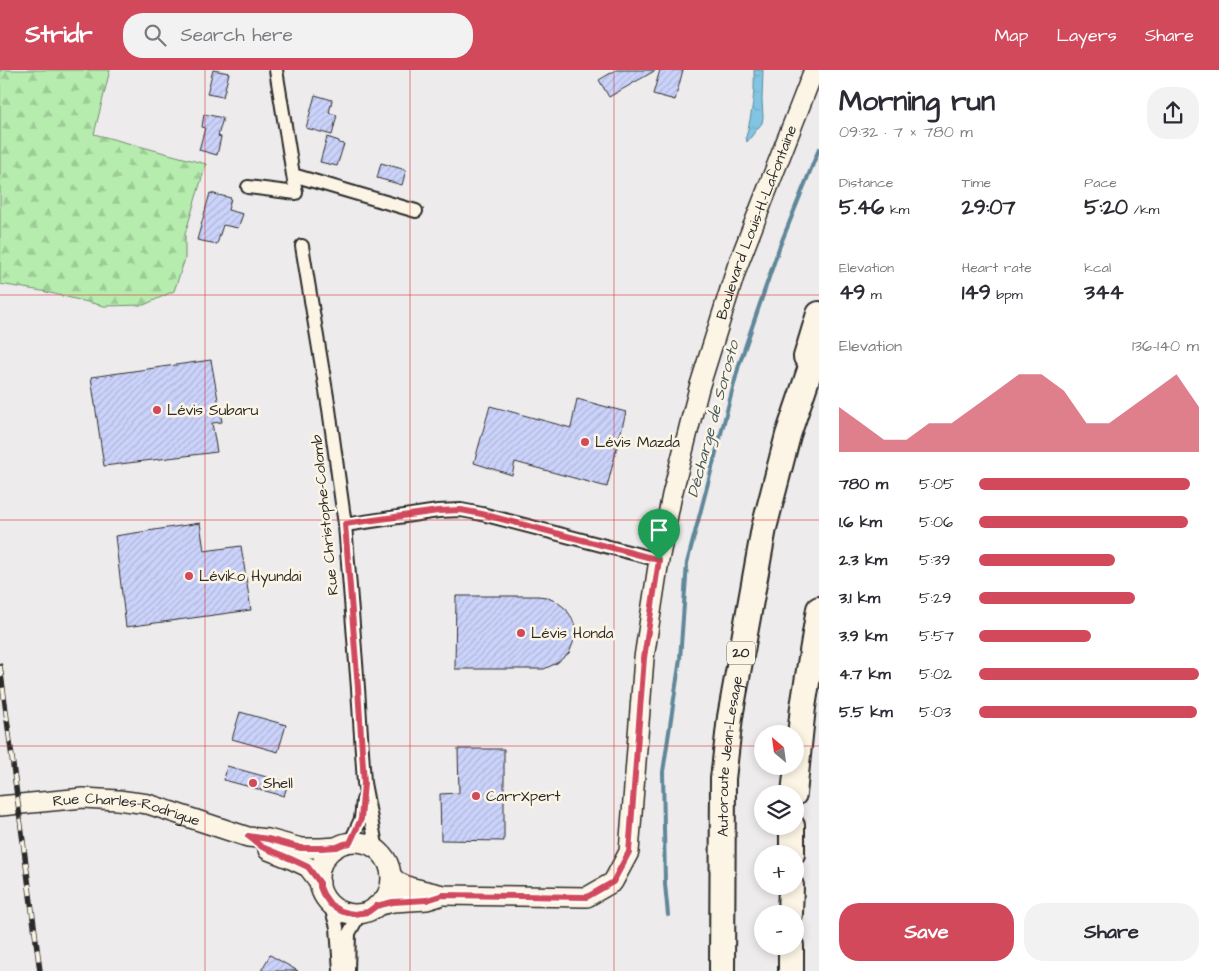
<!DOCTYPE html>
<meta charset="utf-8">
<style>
body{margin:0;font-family:"Architects Daughter",sans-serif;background:#f2f2f3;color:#2b2b33;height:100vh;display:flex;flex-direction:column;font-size:19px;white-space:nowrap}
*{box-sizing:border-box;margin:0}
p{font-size:16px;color:#7c7c81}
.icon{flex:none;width:28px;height:28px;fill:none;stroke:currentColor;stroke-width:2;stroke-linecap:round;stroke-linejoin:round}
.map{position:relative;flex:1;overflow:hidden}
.panel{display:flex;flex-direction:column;background:#fff;width:400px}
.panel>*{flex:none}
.needle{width:32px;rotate:331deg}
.tools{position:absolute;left:754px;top:655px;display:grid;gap:10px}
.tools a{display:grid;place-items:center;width:50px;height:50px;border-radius:50%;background:#fff;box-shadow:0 2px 8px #0003;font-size:25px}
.pin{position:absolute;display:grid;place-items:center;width:42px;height:42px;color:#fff;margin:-51px -21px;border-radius:50% 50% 50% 0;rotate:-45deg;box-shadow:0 0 5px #0007}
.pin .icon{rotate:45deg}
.round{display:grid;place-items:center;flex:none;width:52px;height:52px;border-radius:20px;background:#f2f2f3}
.head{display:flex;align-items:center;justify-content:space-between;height:85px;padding:0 20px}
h1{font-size:28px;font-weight:800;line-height:38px}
.stats{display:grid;grid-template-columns:repeat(3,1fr);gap:8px;height:85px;padding:5px 20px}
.stats div{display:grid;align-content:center}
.stats b{font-size:21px;font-weight:800}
.stats small{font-size:14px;font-weight:400}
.stats p{font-size:14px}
.chart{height:140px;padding:10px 20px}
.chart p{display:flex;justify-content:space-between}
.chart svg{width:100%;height:90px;margin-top:5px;fill:#d1495b;opacity:.7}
.button{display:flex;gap:10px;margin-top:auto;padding:10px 20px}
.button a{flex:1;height:58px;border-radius:20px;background:#d1495b;color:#fff;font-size:20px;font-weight:800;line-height:58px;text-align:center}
.button a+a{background:#f2f2f3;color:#2b2b33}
ul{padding:0 20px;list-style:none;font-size:16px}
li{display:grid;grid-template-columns:80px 60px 1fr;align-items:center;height:38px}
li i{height:12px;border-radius:6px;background:#d1495b}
header{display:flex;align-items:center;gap:30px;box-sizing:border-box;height:70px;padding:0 25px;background:#d1495b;color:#fff}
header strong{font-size:24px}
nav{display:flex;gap:28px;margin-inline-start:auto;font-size:18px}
.search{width:350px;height:45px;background:#f2f2f3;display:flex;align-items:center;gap:12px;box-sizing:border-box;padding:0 18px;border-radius:20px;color:#7c7c81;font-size:19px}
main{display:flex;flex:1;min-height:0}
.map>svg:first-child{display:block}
.forest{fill:url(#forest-firs);stroke:#708c6c}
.water{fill:url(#water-ripples);stroke:#5f8799}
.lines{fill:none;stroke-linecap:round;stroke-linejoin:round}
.stream{stroke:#5f8799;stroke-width:4}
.building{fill:url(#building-hatch);stroke:#2b2b2b}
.street-casing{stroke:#2b2b2b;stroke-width:16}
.secondary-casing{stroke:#2b2b2b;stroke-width:22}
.highway-casing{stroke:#2b2b2b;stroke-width:28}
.street{stroke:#fcf5e5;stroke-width:12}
.secondary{stroke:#fcf5e5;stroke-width:19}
.highway{stroke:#fcf5e5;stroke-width:24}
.rail-casing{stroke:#2b2b2b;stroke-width:5.5}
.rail{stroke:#fcf5e5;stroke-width:4;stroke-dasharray:11;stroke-linecap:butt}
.route-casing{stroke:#fff;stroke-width:10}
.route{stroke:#d1495b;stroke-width:6}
.grid{fill:none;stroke:#d62828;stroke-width:1;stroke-opacity:0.55}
.poi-dot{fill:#d1495b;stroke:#fcf5e5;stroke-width:2}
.labels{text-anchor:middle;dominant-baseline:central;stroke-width:5;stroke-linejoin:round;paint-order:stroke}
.shield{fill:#fcf5e5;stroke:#6a6863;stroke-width:1}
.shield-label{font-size:14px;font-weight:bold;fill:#2b2b2b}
.street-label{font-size:15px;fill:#2b2b2b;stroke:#fcf5e5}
.poi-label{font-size:15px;fill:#2b2b2b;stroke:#fcf5e5;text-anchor:start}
.water-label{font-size:16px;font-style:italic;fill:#455962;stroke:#fcf5e5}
</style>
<header>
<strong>Stridr</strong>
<div class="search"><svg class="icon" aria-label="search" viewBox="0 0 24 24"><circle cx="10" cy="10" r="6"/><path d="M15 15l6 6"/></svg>Search here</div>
<nav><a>Map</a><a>Layers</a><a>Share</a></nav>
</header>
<main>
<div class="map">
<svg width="819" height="901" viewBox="0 0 819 901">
<defs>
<pattern id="forest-firs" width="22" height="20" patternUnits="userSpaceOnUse" patternTransform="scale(1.25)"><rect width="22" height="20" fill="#b6ecae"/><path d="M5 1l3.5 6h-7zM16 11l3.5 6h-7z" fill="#9dcb96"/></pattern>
<pattern id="water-ripples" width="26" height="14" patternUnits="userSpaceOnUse" patternTransform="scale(1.25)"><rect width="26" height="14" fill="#81c5e2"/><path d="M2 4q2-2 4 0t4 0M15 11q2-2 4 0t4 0" fill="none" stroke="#70a9c2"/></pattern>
<pattern id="building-hatch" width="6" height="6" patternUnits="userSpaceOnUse" patternTransform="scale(1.25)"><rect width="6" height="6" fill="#cbd3fb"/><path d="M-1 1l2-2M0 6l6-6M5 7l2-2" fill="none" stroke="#aeb5d7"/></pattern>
</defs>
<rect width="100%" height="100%" fill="#edebec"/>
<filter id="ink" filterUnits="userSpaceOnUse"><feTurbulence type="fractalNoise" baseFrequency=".02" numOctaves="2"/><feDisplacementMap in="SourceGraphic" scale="10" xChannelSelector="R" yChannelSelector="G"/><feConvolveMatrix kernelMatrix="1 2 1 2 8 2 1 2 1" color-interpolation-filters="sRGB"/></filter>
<g filter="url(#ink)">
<path class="forest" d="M 0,0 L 110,0 L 94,64 L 206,94 L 185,164 L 185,189 L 174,221 L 144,235 L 104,236 L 42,221 L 0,214 Z"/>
<path class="water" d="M 754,0 L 763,0 L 762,30 L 763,47 L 762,53 L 747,72 L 746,67 C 752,43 755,25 754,0 Z"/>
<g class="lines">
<path class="stream" d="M 668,845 L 665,814 L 663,702 L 680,589 L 687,493 L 739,295 L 779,178 L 819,79"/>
</g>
<path class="building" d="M 213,0 L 229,3 L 223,27 L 207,24 Z
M 616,0 L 656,0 L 609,27 L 599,10 Z
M 660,0 L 683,0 L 675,30 L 653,24 Z
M 315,25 L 332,30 L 329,43 L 337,45 L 332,65 L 306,58 Z
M 204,44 L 223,48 L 218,66 L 221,67 L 217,85 L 199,80 L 205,58 L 202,57 Z
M 327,67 L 339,71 L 339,73 L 344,74 L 337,96 L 320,92 Z
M 381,93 L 406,100 L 402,115 L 377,108 Z
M 210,123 L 231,128 L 228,140 L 243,144 L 238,158 L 223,155 L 217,174 L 197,170 Z
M 211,290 L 222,352 L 212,353 L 217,382 L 104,396 L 91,307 Z
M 577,329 L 626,342 L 607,417 L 515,392 L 512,405 L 474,393 L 490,336 L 571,358 Z
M 200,453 L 204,481 L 241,476 L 251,540 L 126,557 L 115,466 Z
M 456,526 L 538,526 L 546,527 L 557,532 L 566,539 L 572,548 L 575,556 L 575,568 L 569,583 L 557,593 L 544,599 L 455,599 Z
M 240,642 L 286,655 L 278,682 L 232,669 Z
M 458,679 L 504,679 L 504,771 L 441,770 L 440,724 L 459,723 Z
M 227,696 L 288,713 L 284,726 L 224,710 Z
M 270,885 L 298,901 L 261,901 Z"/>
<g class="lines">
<defs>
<path id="street" d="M 293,105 L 416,141
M 248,117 L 296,123 L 276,0
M 302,176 L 329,339 L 345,455 L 358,618 L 364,713 L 377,780
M 345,455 L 438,441 L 461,440 L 482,444 L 659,490
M 350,773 L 361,749 L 363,730
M 330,834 L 337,857 L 340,901
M 348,901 L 349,863 L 360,843"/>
<g id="secondary">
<path id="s1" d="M 0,736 L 83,728 L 118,730 L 148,734 L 248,767 L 268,769 L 301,778 L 321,778 L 337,777"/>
<circle cx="355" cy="808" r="36"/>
<path d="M 268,780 L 291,789 L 308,797 L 320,813"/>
<path id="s2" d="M 391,806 L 398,812 L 409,817 L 443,825 L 587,827 L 613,812 L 629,782 L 644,588 L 659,490 L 672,425 L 699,318 L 737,197 L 814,0"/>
<path d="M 376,836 L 393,832 L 427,830 L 437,827"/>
</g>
<g id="highway">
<path d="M 806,287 L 819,244"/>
<path d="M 794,724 L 803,637 L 819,539"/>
<path d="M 792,784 L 792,756"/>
<path d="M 790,844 L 791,816"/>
<path d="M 791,876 L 791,901"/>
<path id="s3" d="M 722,901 L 723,709 L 730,647 L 764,458 L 788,365 L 819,273"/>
</g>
</defs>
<use href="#street" class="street-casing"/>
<use href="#secondary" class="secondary-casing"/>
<use href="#highway" class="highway-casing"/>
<use href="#street" class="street"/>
<use href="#secondary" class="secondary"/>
<use href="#highway" class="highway"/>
<defs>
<path id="rail" d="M 0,596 L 40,901"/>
</defs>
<use href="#rail" class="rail-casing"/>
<use href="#rail" class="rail"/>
</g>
</g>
<g class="lines" filter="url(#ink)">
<defs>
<path id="route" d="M 461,440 L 482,444 L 659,490 L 644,588 L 629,782 L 613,812 L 587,827 L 443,825 L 427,830 L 393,832 L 376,836 L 368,842 L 354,844 L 348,843 L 341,841 L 330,834 L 323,824 L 320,817 L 320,813 L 308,797 L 291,789 L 262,777 L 248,766 L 268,769 L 301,778 L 321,778 L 337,777 L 344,774 L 350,773 L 361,749 L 364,713 L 358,618 L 345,454 L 438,441 Z"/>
</defs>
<use href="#route" class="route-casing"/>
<use href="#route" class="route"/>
</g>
<path class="grid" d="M 205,0 L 205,901M 410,0 L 410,901M 614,0 L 614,901M 0,225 L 819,225M 0,450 L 819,450M 0,676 L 762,676M 795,676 L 819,676"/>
<g class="poi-dot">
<circle cx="157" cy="340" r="5"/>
<circle cx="585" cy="372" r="5"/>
<circle cx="189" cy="506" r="5"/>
<circle cx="521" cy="563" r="5"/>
<circle cx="253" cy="713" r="5"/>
<circle cx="476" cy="726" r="5"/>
</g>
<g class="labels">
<rect class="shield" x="727" y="571.5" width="28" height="23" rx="4"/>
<g class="shield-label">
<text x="741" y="583">20</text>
</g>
<g class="street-label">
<text stroke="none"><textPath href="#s2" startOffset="910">Boulevard Louis-H.-Lafontaine</textPath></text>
<text transform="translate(325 445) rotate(-96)">Rue Christophe-Colomb</text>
<text stroke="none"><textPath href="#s3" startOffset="215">Autoroute Jean-Lesage</textPath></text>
<text stroke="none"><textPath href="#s1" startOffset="128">Rue Charles-Rodrigue</textPath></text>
</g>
<g class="poi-label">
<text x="167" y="340">Lévis Subaru</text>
<text x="595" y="372">Lévis Mazda</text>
<text x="199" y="506">Léviko Hyundai</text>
<text x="531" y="563">Lévis Honda</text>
<text x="263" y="713">Shell</text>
<text x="486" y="726">CarrXpert</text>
</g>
<g class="water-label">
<text transform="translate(713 349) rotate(-75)">Décharge de Sorosto</text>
</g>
</g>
</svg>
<div class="tools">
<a><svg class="needle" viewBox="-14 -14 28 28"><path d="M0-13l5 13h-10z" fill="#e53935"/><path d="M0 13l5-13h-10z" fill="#7c7c81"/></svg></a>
<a><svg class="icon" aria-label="layers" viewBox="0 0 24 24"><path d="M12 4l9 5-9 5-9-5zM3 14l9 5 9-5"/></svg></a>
<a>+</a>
<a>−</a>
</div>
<div class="pin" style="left:659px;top:490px;background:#1e9e55"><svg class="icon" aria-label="arrive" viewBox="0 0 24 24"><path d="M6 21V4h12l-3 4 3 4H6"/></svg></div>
</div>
<section class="panel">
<div class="head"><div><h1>Morning run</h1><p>09:32 · 7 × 780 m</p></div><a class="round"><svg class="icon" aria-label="share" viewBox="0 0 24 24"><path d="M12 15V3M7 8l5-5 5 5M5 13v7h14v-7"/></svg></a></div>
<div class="stats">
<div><p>Distance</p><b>5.46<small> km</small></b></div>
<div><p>Time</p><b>29:07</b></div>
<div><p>Pace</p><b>5:20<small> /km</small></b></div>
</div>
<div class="stats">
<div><p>Elevation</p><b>49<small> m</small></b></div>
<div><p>Heart rate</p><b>149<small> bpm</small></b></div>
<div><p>kcal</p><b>344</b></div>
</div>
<div class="chart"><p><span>Elevation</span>136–140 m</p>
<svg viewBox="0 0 160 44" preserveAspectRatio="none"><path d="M0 44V22L10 30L20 38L30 38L40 30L50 30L60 22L70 14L80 6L90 6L100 14L110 30L120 30L130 22L140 14L150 6L160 22V44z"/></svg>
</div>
<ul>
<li><b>780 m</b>5:05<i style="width:96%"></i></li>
<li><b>1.6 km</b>5:06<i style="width:95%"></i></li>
<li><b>2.3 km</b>5:39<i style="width:62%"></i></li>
<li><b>3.1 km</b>5:29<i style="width:71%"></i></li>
<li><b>3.9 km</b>5:57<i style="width:51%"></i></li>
<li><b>4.7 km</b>5:02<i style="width:100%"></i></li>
<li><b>5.5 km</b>5:03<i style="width:99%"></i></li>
</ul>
<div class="button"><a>Save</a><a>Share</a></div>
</section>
</main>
